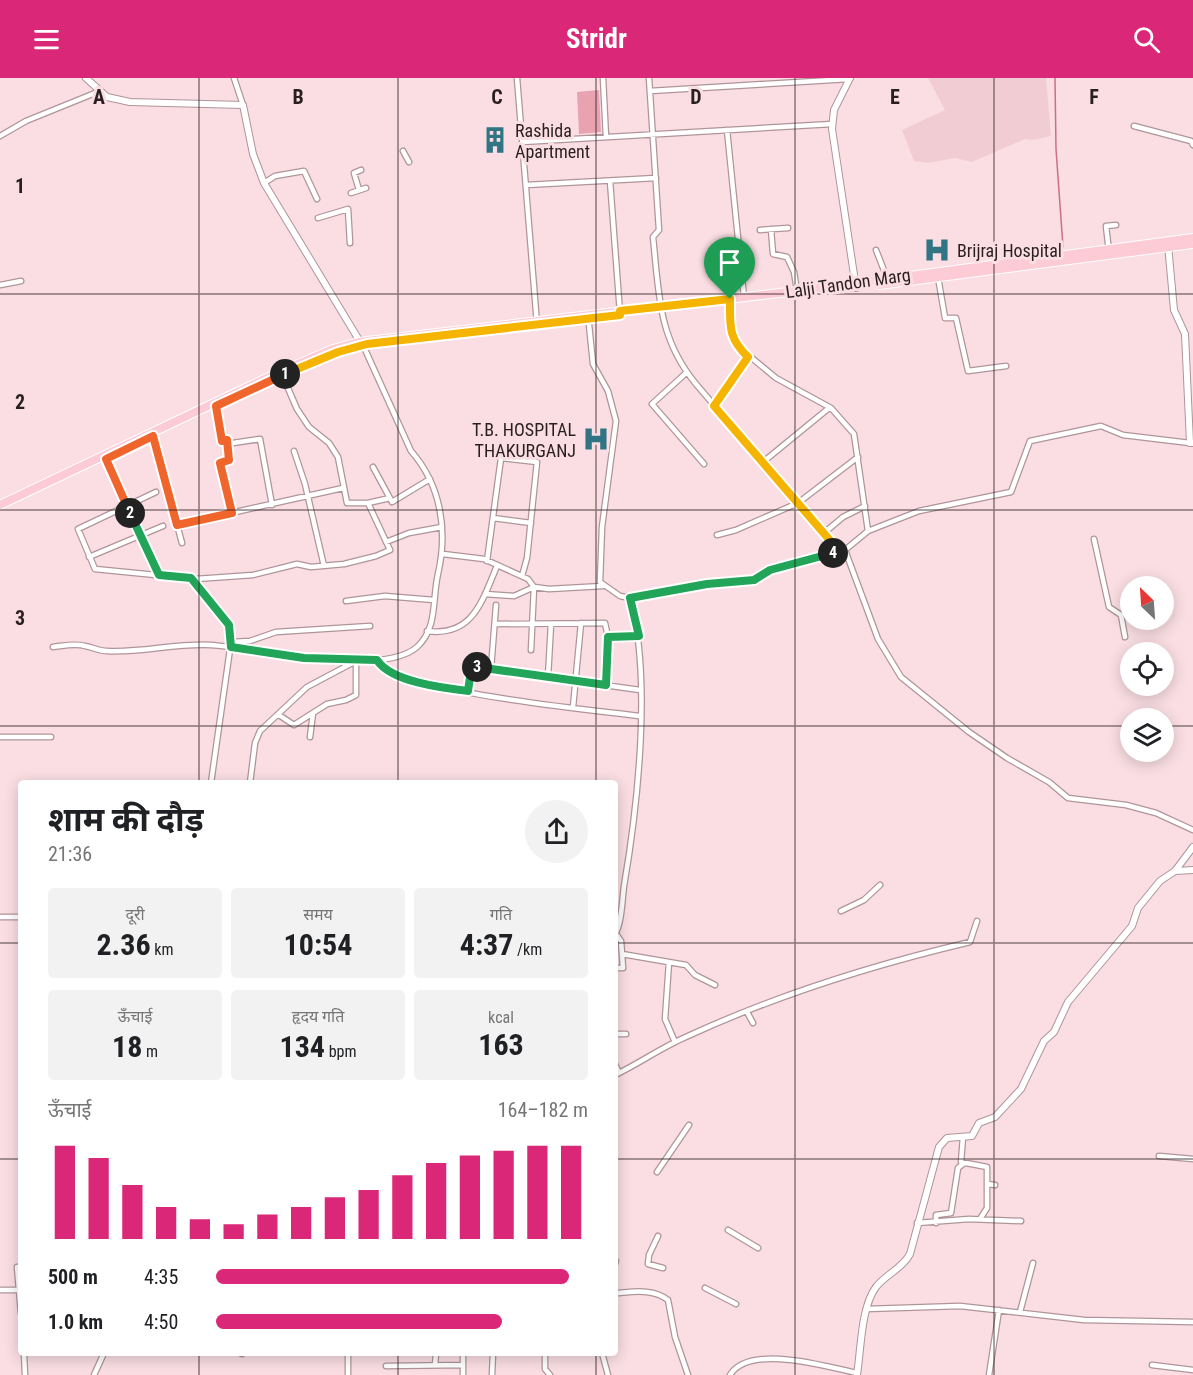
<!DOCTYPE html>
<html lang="hi">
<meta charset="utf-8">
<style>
body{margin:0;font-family:"Roboto Condensed","Noto Sans Devanagari",sans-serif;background:#f2f2f2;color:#202124;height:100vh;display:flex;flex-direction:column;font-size:22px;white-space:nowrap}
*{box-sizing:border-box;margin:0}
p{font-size:20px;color:#757577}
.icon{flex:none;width:33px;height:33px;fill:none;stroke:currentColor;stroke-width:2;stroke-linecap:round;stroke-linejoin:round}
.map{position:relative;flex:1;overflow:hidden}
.side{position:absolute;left:18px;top:702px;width:600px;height:576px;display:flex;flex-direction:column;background:#fff;border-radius:6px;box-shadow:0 3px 15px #0003}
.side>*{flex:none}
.needle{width:39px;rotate:335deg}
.controls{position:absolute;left:1120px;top:498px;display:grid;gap:12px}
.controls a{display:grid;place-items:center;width:54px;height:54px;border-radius:50%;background:#fff;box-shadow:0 3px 15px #0003;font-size:30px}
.pin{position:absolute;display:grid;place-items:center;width:51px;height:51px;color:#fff;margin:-62px -26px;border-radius:50% 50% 50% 0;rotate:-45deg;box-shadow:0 0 6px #0007}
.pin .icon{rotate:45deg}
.km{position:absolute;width:30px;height:30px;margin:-15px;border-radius:50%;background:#222;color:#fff;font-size:16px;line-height:30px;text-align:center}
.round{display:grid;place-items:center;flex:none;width:63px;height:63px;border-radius:32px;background:#f2f2f2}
.headline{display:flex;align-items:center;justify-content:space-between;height:102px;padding:0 30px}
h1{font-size:33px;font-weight:700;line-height:45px}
.stats{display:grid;grid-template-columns:repeat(3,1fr);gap:9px;height:102px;padding:6px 30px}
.stats div{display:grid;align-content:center;border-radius:6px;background:#f2f2f2;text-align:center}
.stats b{font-size:30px;font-weight:700}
.stats small{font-size:16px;font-weight:400}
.stats p{font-size:16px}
.chart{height:168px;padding:12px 30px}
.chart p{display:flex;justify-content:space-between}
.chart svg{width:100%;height:108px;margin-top:6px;stroke:#db2777;stroke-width:6}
ul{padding:0 30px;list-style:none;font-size:20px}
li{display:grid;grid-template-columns:96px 72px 1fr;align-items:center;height:45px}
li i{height:15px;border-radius:8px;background:#db2777}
header{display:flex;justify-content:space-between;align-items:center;height:78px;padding:0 30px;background:#db2777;color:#fff;font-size:27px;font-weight:700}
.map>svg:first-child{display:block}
.built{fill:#f1cdd3}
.green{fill:#e8a2b0}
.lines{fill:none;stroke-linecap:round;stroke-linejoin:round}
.stream{stroke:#cc6e84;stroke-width:1.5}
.minor-casing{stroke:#af9599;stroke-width:7}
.tertiary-casing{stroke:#af9599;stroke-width:8}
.primary-casing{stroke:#fff;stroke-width:10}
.minor{stroke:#fff;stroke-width:4.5}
.tertiary{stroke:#fff;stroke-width:6}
.primary{stroke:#fdcbd6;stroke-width:8}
.split-1-casing{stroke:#fff;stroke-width:12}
.split-2-casing{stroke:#fff;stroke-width:12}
.split-3-casing{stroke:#fff;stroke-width:12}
.split-4-casing{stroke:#fff;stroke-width:12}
.split-5-casing{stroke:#fff;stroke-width:12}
.split-1{stroke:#f5b400;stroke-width:8}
.split-2{stroke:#f0652b;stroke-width:8}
.split-3{stroke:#22a559;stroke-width:8}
.split-4{stroke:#22a559;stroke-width:8}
.split-5{stroke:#f5b400;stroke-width:8}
.grid{fill:none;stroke:#291f21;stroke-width:1.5;stroke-opacity:0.55}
.labels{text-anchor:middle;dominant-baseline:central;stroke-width:6;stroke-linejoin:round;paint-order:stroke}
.poi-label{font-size:18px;fill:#291f21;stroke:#fadee3;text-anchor:start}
.street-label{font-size:18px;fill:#291f21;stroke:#fadee3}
.grid-label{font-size:20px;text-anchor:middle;font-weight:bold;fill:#291f21;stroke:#fadee3;stroke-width:6;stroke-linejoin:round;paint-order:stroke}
</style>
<header><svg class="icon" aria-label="menu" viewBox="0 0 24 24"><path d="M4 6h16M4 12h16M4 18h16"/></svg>Stridr<svg class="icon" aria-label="search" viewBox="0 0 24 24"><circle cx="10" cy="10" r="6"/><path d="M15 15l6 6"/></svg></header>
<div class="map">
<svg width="1193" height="1297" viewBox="0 0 1193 1297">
<rect width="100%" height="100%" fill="#fadee3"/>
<path class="built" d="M 928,0 L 1046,0 L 1051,58 L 1033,62 L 1025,61 L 972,84 L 955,80 L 928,85 L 914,83 L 902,52 L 945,32 Z"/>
<path class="green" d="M 599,12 L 601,54 L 579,56 L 577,14 Z"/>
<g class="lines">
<path class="stream" d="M 1055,0 L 1056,71 L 1063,169"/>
<defs>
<path id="minor" d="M 234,0 L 243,27
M 517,0 L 537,246
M 603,0 L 606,59
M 649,0 L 659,152 L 653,159 C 659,216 658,260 696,306 L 840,474
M 650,13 L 849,1
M 1134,48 L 1191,63 L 1193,67
M 727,52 L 744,219
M 0,58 L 26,43 L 100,13
M 522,64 L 832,46
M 403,73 L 409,84
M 610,103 L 620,235
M 264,105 L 275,98 L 304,93 L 317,121
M 526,107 L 656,100
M 359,112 L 354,95 L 361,92
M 351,115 L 366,110
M 318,140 L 348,131 L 350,165
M 771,151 L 773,176 L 787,179 L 794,194 L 797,213
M 760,152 L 788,150
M 876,172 L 887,200
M 1109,174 L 1106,148 L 1116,147
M 938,199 L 945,240 L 956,240 L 968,293 L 1006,288
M 0,207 L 21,203
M 588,237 L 593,286 L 608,313 L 616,343 L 602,449 L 600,504 L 620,518 L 630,520 L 707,506 L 754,502 L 770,492 L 845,472 L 868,453 L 854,356 L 831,330 L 776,300 L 735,266 L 730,221
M 281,294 L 297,331 L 309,349 L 329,365 L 338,379 L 347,425 L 368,425 L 390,420
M 686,295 L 652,326 L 704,386
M 216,328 L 222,363 L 227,362 L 229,382 L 220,385 L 232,436
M 714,328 L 749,280
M 153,358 L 182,465
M 233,365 L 260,361 L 272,427
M 294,373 L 305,406 L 324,488
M 106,381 L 159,497
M 763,384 L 829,330
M 373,389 L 392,424 L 430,401
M 156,414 L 78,451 L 95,491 L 196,501 L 253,497 L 297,486 L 311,489 L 344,486 L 376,478 L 390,472 L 368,425
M 493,440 L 531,445
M 177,447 L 343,410
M 868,453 L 919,433 L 1011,414 L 1030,363 L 1101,348 L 1123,357 L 1190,365
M 824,455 L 843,439 L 865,428
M 717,457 L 736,452 L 798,425 L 858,379
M 1094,461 L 1109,529 L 1121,537 L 1125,559
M 386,464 L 409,455 L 442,449
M 845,472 L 878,561 L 901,599 L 969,654 L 1007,680 L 1049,704 L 1068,720 L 1126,727 L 1156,735 L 1193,752
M 443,476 L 484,481 L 528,501 L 534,509 L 549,511 L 603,508
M 89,479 L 163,448
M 487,483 L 501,380 L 537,384 L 527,480 L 522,498
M 191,500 L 229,547 L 231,564 L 211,705
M 485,516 L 514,518 L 534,509
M 346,523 L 385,518 L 434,522
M 495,546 L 605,545 L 608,559 L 639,558
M 427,553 C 473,559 482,523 497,488
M 231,564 L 250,563 L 276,554 L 370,548
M 53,569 C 63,568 75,565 85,568 C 92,569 99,573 107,573 C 141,575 176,565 211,567 C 256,570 382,600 417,569 C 438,550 432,521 438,496 C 448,452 441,407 411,373 L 363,267
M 531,572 L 534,509
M 377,582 C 397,614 594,632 639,638
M 491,591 L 496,527
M 548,599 L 551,546
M 606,607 L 608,559
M 468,613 L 471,592 L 475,589 L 640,612
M 573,629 L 581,545
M 0,659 L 51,659
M 310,659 L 313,635
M 250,705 L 255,665 L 260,653 L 307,609 L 356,583 L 356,617 L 346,622 L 327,626 L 294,647 L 279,637
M 841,833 L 864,822 L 880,807
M 0,839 L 21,839
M 615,856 C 622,845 622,822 624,808 C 638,726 652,599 630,520
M 622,876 L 686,887 L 695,897 L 715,907
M 669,884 L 665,941 L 675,964
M 615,890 L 623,890 L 621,863 L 616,856
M 747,934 L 753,945
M 615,956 L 626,956
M 615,986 L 619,995
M 615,997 C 640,985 662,969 688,958 C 775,918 877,886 970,864 L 977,843
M 963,1059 L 961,1084 L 987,1089 L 987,1106 L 995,1107
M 1159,1078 L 1193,1081
M 657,1094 L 689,1047
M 980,1141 L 987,1130 L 987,1106
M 917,1145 L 969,1141 L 1021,1143
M 936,1145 L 936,1137 L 951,1135 L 958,1090 L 963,1086
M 728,1152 L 758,1170
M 658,1158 L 649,1177 L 648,1186 L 663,1190
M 615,1186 L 616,1183
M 21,1189 L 17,1189 L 21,1235
M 705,1210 L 736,1226
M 0,1212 L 19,1212
M 615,1215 C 633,1214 653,1210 668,1222 L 675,1259 L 688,1297
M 866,1231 L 960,1228 L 1084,1242 L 1193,1244
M 1020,1234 L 1033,1185
M 24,1275 L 25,1297
M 242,1275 L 242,1276
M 545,1275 L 545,1291 L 550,1297
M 602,1275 L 608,1297
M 435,1287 L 436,1275
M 1152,1287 L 1193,1292
M 386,1288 L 463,1287
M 94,1297 L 104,1275
M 348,1297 L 348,1275
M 463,1297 L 463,1275
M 492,1297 L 493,1275
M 730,1297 C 749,1265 828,1289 857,1295
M 989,1297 L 999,1232"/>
<path id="tertiary" d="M 86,0 L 107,19 L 130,24 L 243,27 L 253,76 L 264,105 L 362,267
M 850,0 L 834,32 L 832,51 L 856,210
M 1168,167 L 1174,232 L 1185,256 L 1190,365 L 1193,365
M 1175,793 L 1193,792
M 857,1297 C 861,1271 861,1229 876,1209 C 886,1196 902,1191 910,1176 L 939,1069 L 947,1060 L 972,1058 L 979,1045 L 995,1039 L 1021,1011 L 1044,963 L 1054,954 L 1068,924 L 1132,848 L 1138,830 L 1160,803 L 1175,793 L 1193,769"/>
<path id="primary" d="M 879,207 L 1192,166
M 0,427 L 273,297 L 333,271 L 359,264 L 797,213 L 1193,160"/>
</defs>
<use href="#minor" class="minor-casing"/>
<use href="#tertiary" class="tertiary-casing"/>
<use href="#primary" class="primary-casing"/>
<use href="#minor" class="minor"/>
<use href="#tertiary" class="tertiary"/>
<use href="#primary" class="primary"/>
</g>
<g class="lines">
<defs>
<path id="split-1" d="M 285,296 L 338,274 L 367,266 L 620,237 L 620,233 L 730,221"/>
<path id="split-2" d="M 130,435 L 106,381 L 153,358 L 177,447 L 232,435 L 220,385 L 229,382 L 227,362 L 222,363 L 216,328 L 285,296"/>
<path id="split-3" d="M 130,435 L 159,497 L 191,500 L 229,547 L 231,569 L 304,580 L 377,582 C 391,604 443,610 468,613 L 471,592 L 477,589"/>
<path id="split-4" d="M 477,589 L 606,607 L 608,559 L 639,558 L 630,520 L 707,506 L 754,502 L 770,492 L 833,475"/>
<path id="split-5" d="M 730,221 C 730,248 728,260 748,279 L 714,328 L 840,474 L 833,475"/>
</defs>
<use href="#split-1" class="split-1-casing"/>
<use href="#split-2" class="split-2-casing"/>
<use href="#split-3" class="split-3-casing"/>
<use href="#split-4" class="split-4-casing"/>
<use href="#split-5" class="split-5-casing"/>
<use href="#split-1" class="split-1"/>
<use href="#split-2" class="split-2"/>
<use href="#split-3" class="split-3"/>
<use href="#split-4" class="split-4"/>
<use href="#split-5" class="split-5"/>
</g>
<path class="grid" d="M 199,0 L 199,705M 398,0 L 398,705M 596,0 L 596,705M 795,0 L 795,1297M 994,0 L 994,1297M 0,216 L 1193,216M 0,432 L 1193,432M 0,648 L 1131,648M 1164,648 L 1193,648M 0,865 L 21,865M 615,865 L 1193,865M 0,1081 L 21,1081M 615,1081 L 1193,1081M 199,1275 L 199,1297M 398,1275 L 398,1297M 596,1275 L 596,1297"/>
<defs>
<symbol id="building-bare" viewBox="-9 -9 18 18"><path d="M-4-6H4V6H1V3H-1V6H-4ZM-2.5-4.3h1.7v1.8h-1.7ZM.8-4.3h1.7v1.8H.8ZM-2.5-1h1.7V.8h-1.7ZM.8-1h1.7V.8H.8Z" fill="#317585" stroke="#fadee3" stroke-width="2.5" paint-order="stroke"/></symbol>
<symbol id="hospital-bare" viewBox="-9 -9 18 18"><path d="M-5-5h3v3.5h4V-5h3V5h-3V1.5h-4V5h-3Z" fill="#317585" stroke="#fadee3" stroke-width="2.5" paint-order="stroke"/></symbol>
</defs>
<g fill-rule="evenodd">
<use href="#building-bare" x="476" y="43" width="38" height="38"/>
<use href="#hospital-bare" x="918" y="153" width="38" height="38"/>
<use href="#hospital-bare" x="577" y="342" width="38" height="38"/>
</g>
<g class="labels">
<g class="poi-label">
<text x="515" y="52">Rashida<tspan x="515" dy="21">Apartment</tspan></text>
<text x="957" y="172">Brijraj Hospital</text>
<text x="576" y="351" text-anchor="end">T.B. HOSPITAL<tspan x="576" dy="21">THAKURGANJ</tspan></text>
</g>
<g class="street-label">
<text transform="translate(848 205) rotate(-8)">Lalji Tandon Marg</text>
</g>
</g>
<g class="grid-label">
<text x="99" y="26">A</text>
<text x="298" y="26">B</text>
<text x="497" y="26">C</text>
<text x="696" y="26">D</text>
<text x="895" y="26">E</text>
<text x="1094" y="26">F</text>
<text x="20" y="115">1</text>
<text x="20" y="331">2</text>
<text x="20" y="547">3</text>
</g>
</svg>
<div class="controls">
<a><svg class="needle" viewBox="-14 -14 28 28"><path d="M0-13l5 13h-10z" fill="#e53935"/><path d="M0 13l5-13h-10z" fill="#757577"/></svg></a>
<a><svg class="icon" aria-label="locate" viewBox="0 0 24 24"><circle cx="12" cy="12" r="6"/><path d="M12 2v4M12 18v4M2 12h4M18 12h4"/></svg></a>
<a><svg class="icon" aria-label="layers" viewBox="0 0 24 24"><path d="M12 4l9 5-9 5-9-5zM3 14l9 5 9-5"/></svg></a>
</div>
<div class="pin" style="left:730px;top:221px;background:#1e9e55"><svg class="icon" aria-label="arrive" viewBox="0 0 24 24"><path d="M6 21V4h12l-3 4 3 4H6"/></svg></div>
<b class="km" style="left:285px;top:296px">1</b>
<b class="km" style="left:130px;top:435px">2</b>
<b class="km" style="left:477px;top:589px">3</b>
<b class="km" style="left:833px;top:475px">4</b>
<section class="side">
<div class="headline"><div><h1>शाम की दौड़</h1><p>21:36</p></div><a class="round"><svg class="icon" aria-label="share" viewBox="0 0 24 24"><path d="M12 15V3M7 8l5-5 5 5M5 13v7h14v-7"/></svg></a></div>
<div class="stats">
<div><p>दूरी</p><b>2.36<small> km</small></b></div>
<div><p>समय</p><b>10:54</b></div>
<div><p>गति</p><b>4:37<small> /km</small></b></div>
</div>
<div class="stats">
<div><p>ऊँचाई</p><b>18<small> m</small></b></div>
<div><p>हृदय गति</p><b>134<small> bpm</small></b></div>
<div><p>kcal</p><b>163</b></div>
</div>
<div class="chart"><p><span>ऊँचाई</span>164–182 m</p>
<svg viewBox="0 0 160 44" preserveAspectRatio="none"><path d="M5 44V6M15 44V11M25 44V22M35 44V31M45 44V36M55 44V38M65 44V34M75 44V31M85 44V27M95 44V24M105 44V18M115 44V13M125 44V10M135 44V8M145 44V6M155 44V6"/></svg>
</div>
<ul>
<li><b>500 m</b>4:35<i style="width:95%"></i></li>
<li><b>1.0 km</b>4:50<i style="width:77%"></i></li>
</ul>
</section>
</div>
